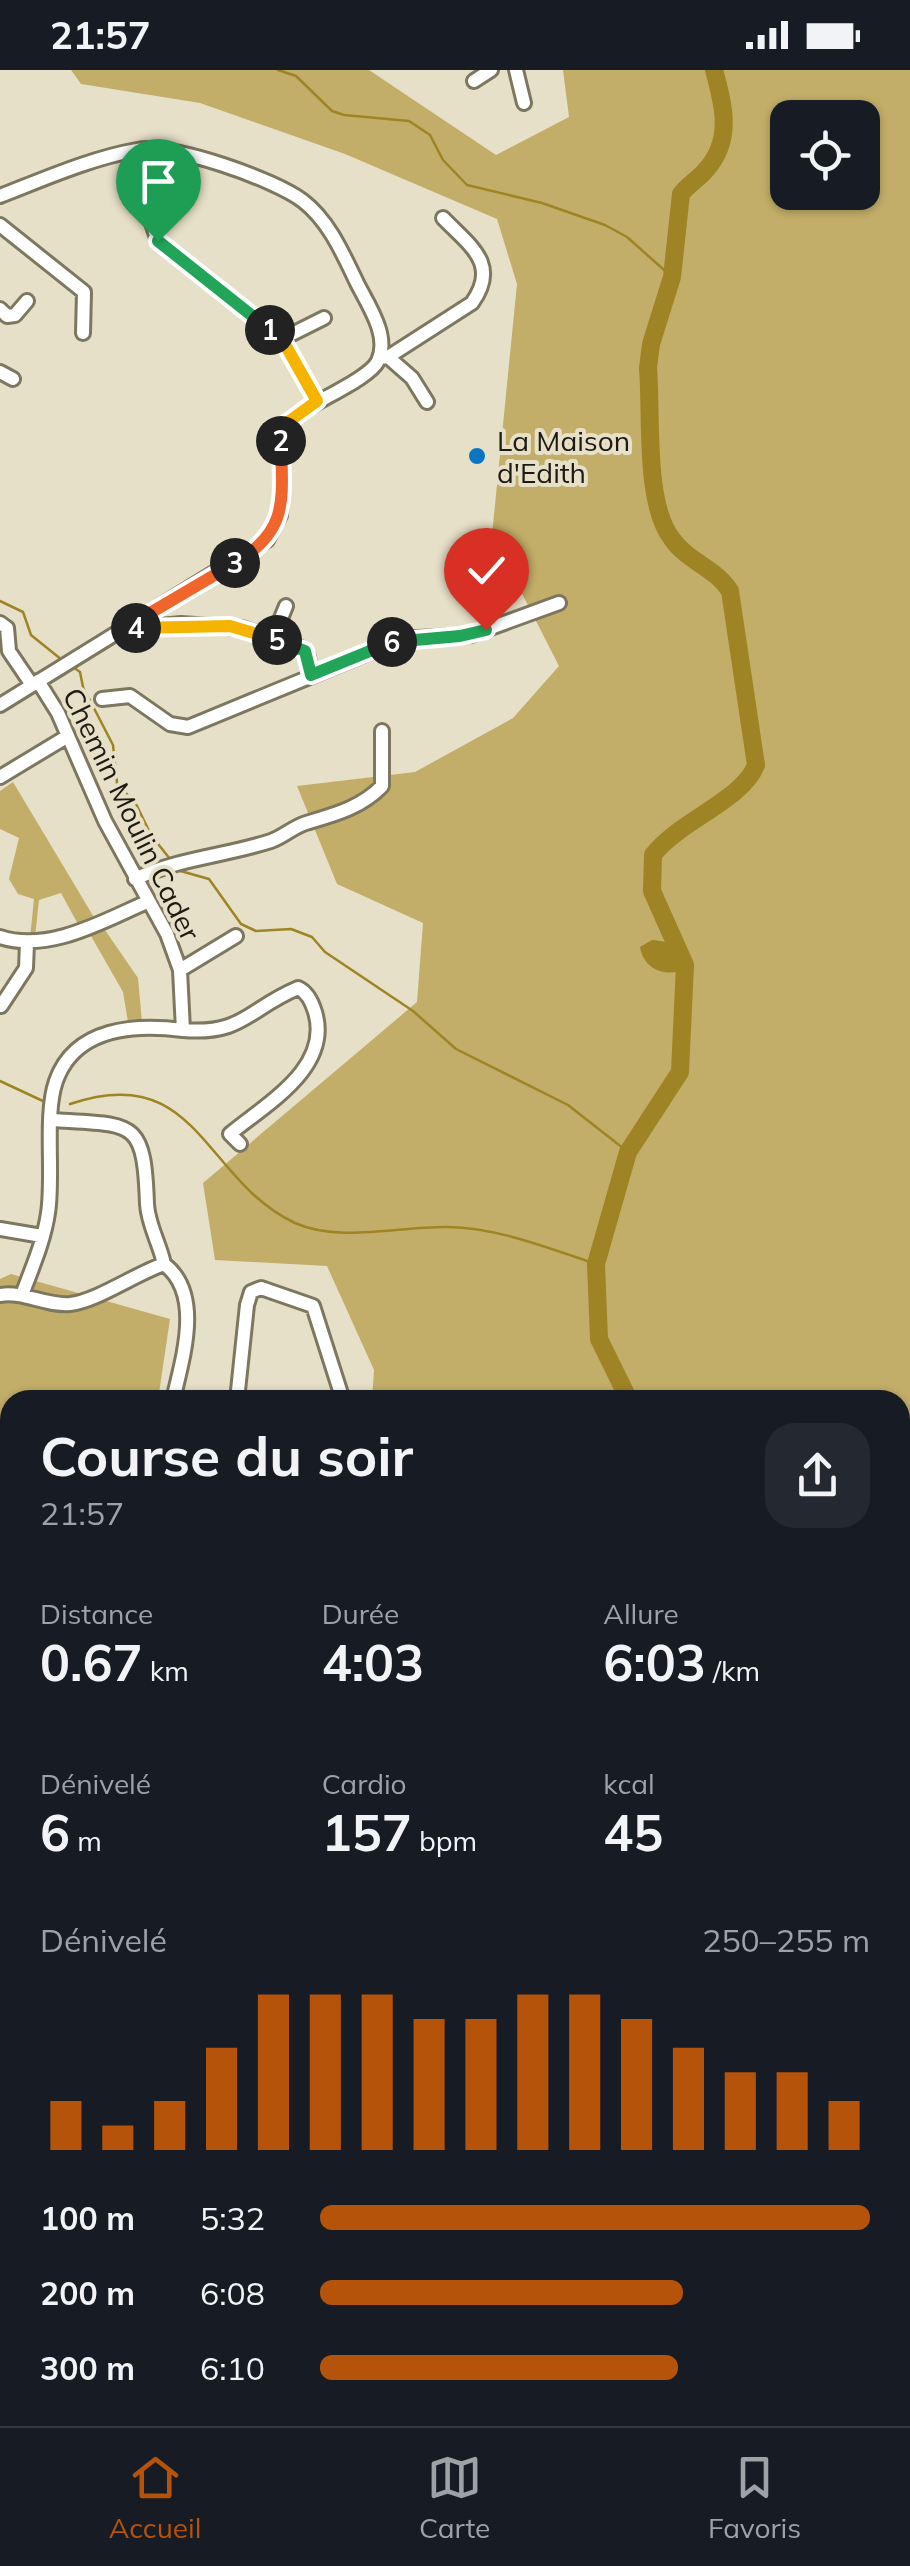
<!DOCTYPE html>
<html lang="fr">
<meta charset="utf-8">
<style>
body{margin:0;font-family:Mulish,sans-serif;background:#242831;color:#f1f3f6;height:100vh;display:flex;flex-direction:column;font-size:38px;white-space:nowrap}
*{box-sizing:border-box;margin:0}
p{font-size:32px;color:#9ea1a6}
.icon{flex:none;width:55px;height:55px;fill:none;stroke:currentColor;stroke-width:2;stroke-linecap:round;stroke-linejoin:round}
.map{position:relative;flex:1;overflow:hidden}
.sheet{position:absolute;left:0px;top:1320px;width:910px;height:1038px;display:flex;flex-direction:column;background:#171b24;border-radius:30px 30px 0 0;box-shadow:0 2px 8px #0004}
.sheet>*{flex:none}
.buttons{position:absolute;left:770px;top:30px;display:grid;gap:20px}
.buttons a{display:grid;place-items:center;width:110px;height:110px;border-radius:20px;background:#171b24;box-shadow:0 2px 8px #0004;font-size:50px}
.pin{position:absolute;display:grid;place-items:center;width:85px;height:85px;color:#fff;margin:-102px -42px;border-radius:50% 50% 50% 0;rotate:-45deg;box-shadow:0 0 10px #0007}
.pin .icon{rotate:45deg}
.km{position:absolute;width:50px;height:50px;margin:-25px;border-radius:50%;background:#222;color:#fff;font-size:28px;line-height:50px;text-align:center}
.round{display:grid;place-items:center;flex:none;width:105px;height:105px;border-radius:30px;background:#242831}
.headline{display:flex;align-items:center;justify-content:space-between;height:170px;padding:0 40px}
h1{font-size:55px;font-weight:700;line-height:75px}
.metrics{display:grid;grid-template-columns:repeat(3,1fr);gap:15px;height:170px;padding:10px 40px}
.metrics div{display:grid;align-content:center}
.metrics b{font-size:50px;font-weight:700}
.metrics small{font-size:28px;font-weight:400}
.metrics p{font-size:28px}
.chart{height:280px;padding:20px 40px}
.chart p{display:flex;justify-content:space-between}
.chart svg{width:100%;height:180px;margin-top:10px;stroke:#b45309;stroke-width:6}
ul{padding:0 40px;list-style:none;font-size:32px}
li{display:grid;grid-template-columns:160px 120px 1fr;align-items:center;height:75px}
li i{height:25px;border-radius:12px;background:#b45309}
.status{display:flex;justify-content:space-between;align-items:center;height:70px;padding:0 50px;background:#171b24;direction:ltr}
.status svg{height:28px;fill:currentColor}
.menu{display:flex;justify-content:space-around;align-items:center;height:140px;border-top:2px solid #363941;background:#171b24;font-size:28px;color:#9ea1a6}
.menu a{display:grid;justify-items:center;gap:5px}
.menu .current{color:#b45309}
.map>svg:first-child{display:block}
.green{fill:#c3ae69;fill-rule:evenodd}
.water{fill:#9e8424}
.lines{fill:none;stroke-linecap:round;stroke-linejoin:round}
.stream{stroke:#9e8424;stroke-width:2.5}
.river{stroke:#9e8424;stroke-width:18}
.minor-casing{stroke:#7d7760;stroke-width:18}
.major-casing{stroke:#fff;stroke-width:22}
.minor{stroke:#fff;stroke-width:12}
.major{stroke:#f4de89;stroke-width:18}
.split-1-casing{stroke:#fff;stroke-width:20}
.split-2-casing{stroke:#fff;stroke-width:20}
.split-3-casing{stroke:#fff;stroke-width:20}
.split-4-casing{stroke:#fff;stroke-width:20}
.split-5-casing{stroke:#fff;stroke-width:20}
.split-6-casing{stroke:#fff;stroke-width:20}
.split-7-casing{stroke:#fff;stroke-width:20}
.split-1{stroke:#22a559;stroke-width:12}
.split-2{stroke:#f5b400;stroke-width:12}
.split-3{stroke:#f0652b;stroke-width:12}
.split-4{stroke:#f0652b;stroke-width:12}
.split-5{stroke:#f5b400;stroke-width:12}
.split-6{stroke:#22a559;stroke-width:12}
.split-7{stroke:#22a559;stroke-width:12}
.poi-dot{fill:#0a75c0;stroke:#e7e0c8;stroke-width:4}
.labels{text-anchor:middle;dominant-baseline:central;stroke-width:8;stroke-linejoin:round;paint-order:stroke}
.poi-label{font-size:28px;fill:#1d1a12;stroke:#e7e0c8;text-anchor:start}
.street-label{font-size:28px;fill:#1d1a12;stroke:#e7e0c8}
</style>
<div class="status"><b>21:57</b><svg viewBox="0 0 49 12"><path d="M0 12V9h3v3zM5 12V6h3v6zM10 12V3h3v9zM15 12V0h3v12zM26 1h20v11H26zM47 4h2v5h-2z"/></svg></div>
<div class="map">
<svg width="910" height="2356" viewBox="0 0 910 2356">
<rect width="100%" height="100%" fill="#e7e0c8"/>
<path class="green" d="M 71,0 L 369,0 L 496,85 L 569,47 L 563,0 L 910,0 L 910,1982 L 900,1985 L 900,1330 L 372,1330 L 374,1300 L 327,1196 L 215,1190 L 203,1113 L 417,932 L 423,853 L 337,814 L 297,716 L 415,702 L 513,648 L 559,596 L 492,465 L 517,214 L 497,149 L 345,84 L 200,33 L 81,14 ZM 788,48 L 862,48 L 862,122 L 788,122 Z
M 13,712 L 95,849 L 79,856 L 61,823 L 39,830 L 35,867 L 30,868 L 34,829 L 18,824 L 9,809 L 19,768 L 0,759 L 0,721 Z
M 105,860 L 138,908 L 142,952 L 128,952 L 123,922 L 91,866 Z
M 11,1204 L 170,1249 L 158,1330 L 10,1330 L 10,2209 L 0,2212 L 0,1209 Z"/>
<path class="water" d="M 652,870 C 671,871 684,879 690,897 C 668,909 644,901 640,877 Z
M 910,2036 L 910,2356 L 0,2356 L 0,2272 L 10,2269 L 10,2348 L 900,2348 L 900,2039 Z"/>
<g class="lines">
<path class="stream" d="M 278,0 L 296,6 L 332,41 L 344,45 L 409,51 L 430,65 L 443,90 L 467,115 L 542,133 L 605,155 L 627,167 L 672,207
M 0,531 L 23,542 L 31,565 L 62,590
M 73,597 L 80,602 L 83,617 L 113,675 L 117,713 L 136,734 L 151,765 L 170,789
M 177,800 L 209,809 L 241,854 L 256,861 L 291,859 L 312,867 L 325,882 L 413,941 L 456,979 L 568,1035 L 628,1082
M 0,1011 L 45,1032
M 70,1034 C 198,990 203,1110 295,1153 C 340,1173 400,1156 448,1157 C 499,1158 548,1178 596,1194"/>
<path class="river" d="M 629,1330 L 599,1269 L 596,1194 L 628,1082 L 680,1002 L 685,895 L 652,821 L 653,785 C 680,750 742,731 756,695 L 730,521 C 716,498 688,492 672,469 C 644,433 652,346 648,298 L 651,274 L 672,207 L 681,124 C 688,115 697,110 705,101 C 733,71 724,36 714,0"/>
<defs>
<path id="minor" d="M 516,0 L 524,33
M 474,11 L 491,0
M 0,126 C 44,109 91,88 137,80 C 172,73 274,109 303,131 C 329,151 343,184 357,213 C 368,235 390,266 378,291 C 368,311 305,334 284,355 L 280,445 L 267,470 L 0,635
M 152,153 L 158,171 L 282,269 L 317,331
M 0,155 L 84,222 L 83,263
M 0,239 L 7,246 L 15,245 L 27,231
M 282,269 L 324,248
M 388,287 L 412,308 L 427,332
M 379,288 L 388,287 L 472,233 C 500,194 470,176 443,148
M 0,302 L 13,309
M 0,553 L 7,558 L 9,581 L 32,615
M 127,559 L 181,554 L 242,558 L 299,577 L 308,587 L 311,605
M 273,568 L 286,536
M 102,629 L 130,626 L 170,654 L 188,657 L 402,569 L 471,565 L 559,533
M 0,707 L 68,666
M 135,809 C 179,788 225,786 271,771 C 283,767 293,757 306,753 C 333,745 361,738 382,716 L 382,661
M 0,867 C 49,883 103,851 147,832
M 180,900 L 236,866
M 1,936 L 26,898 L 27,873
M 183,960 C 243,965 248,939 298,918 C 307,922 312,932 315,942 C 332,998 266,1034 230,1064 L 240,1074
M 53,1050 C 135,1055 144,1049 147,1134 C 148,1155 160,1174 164,1194
M 0,1159 L 42,1166
M 164,1194 C 204,1224 182,1290 173,1330
M 0,1225 C 24,1221 45,1236 70,1234 C 97,1231 135,1204 164,1194
M 22,1225 C 32,1198 44,1171 48,1143 C 54,1105 44,1045 56,1011 C 75,957 136,954 183,960 L 180,900 L 167,864 L 105,751 L 58,643 L 38,611
M 237,1330 L 247,1235 L 251,1222 L 261,1218 L 313,1236 L 343,1330"/>
<path id="major" d="M 900,2210 L 910,2207
M 900,2232 L 910,2229
M 422,2356 L 449,2348
M 486,2356 L 515,2348"/>
</defs>
<use href="#minor" class="minor-casing"/>
<use href="#major" class="major-casing"/>
<use href="#minor" class="minor"/>
<use href="#major" class="major"/>
</g>
<g class="lines">
<defs>
<path id="split-1" d="M 158,171 L 270,260"/>
<path id="split-2" d="M 270,260 L 282,269 L 317,331 L 284,355 L 281,371"/>
<path id="split-3" d="M 235,493 C 290,460 282,429 281,371"/>
<path id="split-4" d="M 136,558 L 123,559 L 235,493"/>
<path id="split-5" d="M 136,558 L 230,556 L 277,570"/>
<path id="split-6" d="M 277,570 L 305,581 L 311,605 L 392,572"/>
<path id="split-7" d="M 392,572 L 460,566 L 486,560"/>
</defs>
<use href="#split-1" class="split-1-casing"/>
<use href="#split-2" class="split-2-casing"/>
<use href="#split-3" class="split-3-casing"/>
<use href="#split-4" class="split-4-casing"/>
<use href="#split-5" class="split-5-casing"/>
<use href="#split-6" class="split-6-casing"/>
<use href="#split-7" class="split-7-casing"/>
<use href="#split-1" class="split-1"/>
<use href="#split-2" class="split-2"/>
<use href="#split-3" class="split-3"/>
<use href="#split-4" class="split-4"/>
<use href="#split-5" class="split-5"/>
<use href="#split-6" class="split-6"/>
<use href="#split-7" class="split-7"/>
</g>
<circle class="poi-dot" cx="477" cy="386" r="10"/>
<g class="labels">
<g class="poi-label">
<text x="497" y="370">La Maison<tspan x="497" dy="32">d'Edith</tspan></text>
</g>
<g class="street-label">
<text transform="translate(132 744) rotate(64)">Chemin Moulin Cader</text>
</g>
</g>
</svg>
<div class="buttons">
<a><svg class="icon" aria-label="locate" viewBox="0 0 24 24"><circle cx="12" cy="12" r="6"/><path d="M12 2v4M12 18v4M2 12h4M18 12h4"/></svg></a>
</div>
<div class="pin" style="left:158px;top:171px;background:#1e9e55"><svg class="icon" aria-label="arrive" viewBox="0 0 24 24"><path d="M6 21V4h12l-3 4 3 4H6"/></svg></div>
<div class="pin" style="left:486px;top:560px;background:#d93025"><svg class="icon" aria-label="check" viewBox="0 0 24 24"><path d="M5 12l5 5 9-10"/></svg></div>
<b class="km" style="left:270px;top:260px">1</b>
<b class="km" style="left:281px;top:371px">2</b>
<b class="km" style="left:235px;top:493px">3</b>
<b class="km" style="left:136px;top:558px">4</b>
<b class="km" style="left:277px;top:570px">5</b>
<b class="km" style="left:392px;top:572px">6</b>
<section class="sheet">
<div class="headline"><div><h1>Course du soir</h1><p>21:57</p></div><a class="round"><svg class="icon" aria-label="share" viewBox="0 0 24 24"><path d="M12 15V3M7 8l5-5 5 5M5 13v7h14v-7"/></svg></a></div>
<div class="metrics">
<div><p>Distance</p><b>0.67<small> km</small></b></div>
<div><p>Durée</p><b>4:03</b></div>
<div><p>Allure</p><b>6:03<small> /km</small></b></div>
</div>
<div class="metrics">
<div><p>Dénivelé</p><b>6<small> m</small></b></div>
<div><p>Cardio</p><b>157<small> bpm</small></b></div>
<div><p>kcal</p><b>45</b></div>
</div>
<div class="chart"><p><span>Dénivelé</span>250–255 m</p>
<svg viewBox="0 0 160 44" preserveAspectRatio="none"><path d="M5 44V32M15 44V38M25 44V32M35 44V19M45 44V6M55 44V6M65 44V6M75 44V12M85 44V12M95 44V6M105 44V6M115 44V12M125 44V19M135 44V25M145 44V25M155 44V32"/></svg>
</div>
<ul>
<li><b>100 m</b>5:32<i style="width:100%"></i></li>
<li><b>200 m</b>6:08<i style="width:66%"></i></li>
<li><b>300 m</b>6:10<i style="width:65%"></i></li>
</ul>
</section>
</div>
<nav class="menu">
<a class="current"><svg class="icon" aria-label="home" viewBox="0 0 24 24"><path d="M3 11l9-7 9 7M6 9v11h12V9"/></svg>Accueil</a>
<a><svg class="icon" aria-label="map" viewBox="0 0 24 24"><path d="M3 6l6-2 6 2 6-2v14l-6 2-6-2-6 2zM9 4v14M15 6v14"/></svg>Carte</a>
<a><svg class="icon" aria-label="saved" viewBox="0 0 24 24"><path d="M7 4h10v16l-5-4-5 4z"/></svg>Favoris</a>
</nav>
